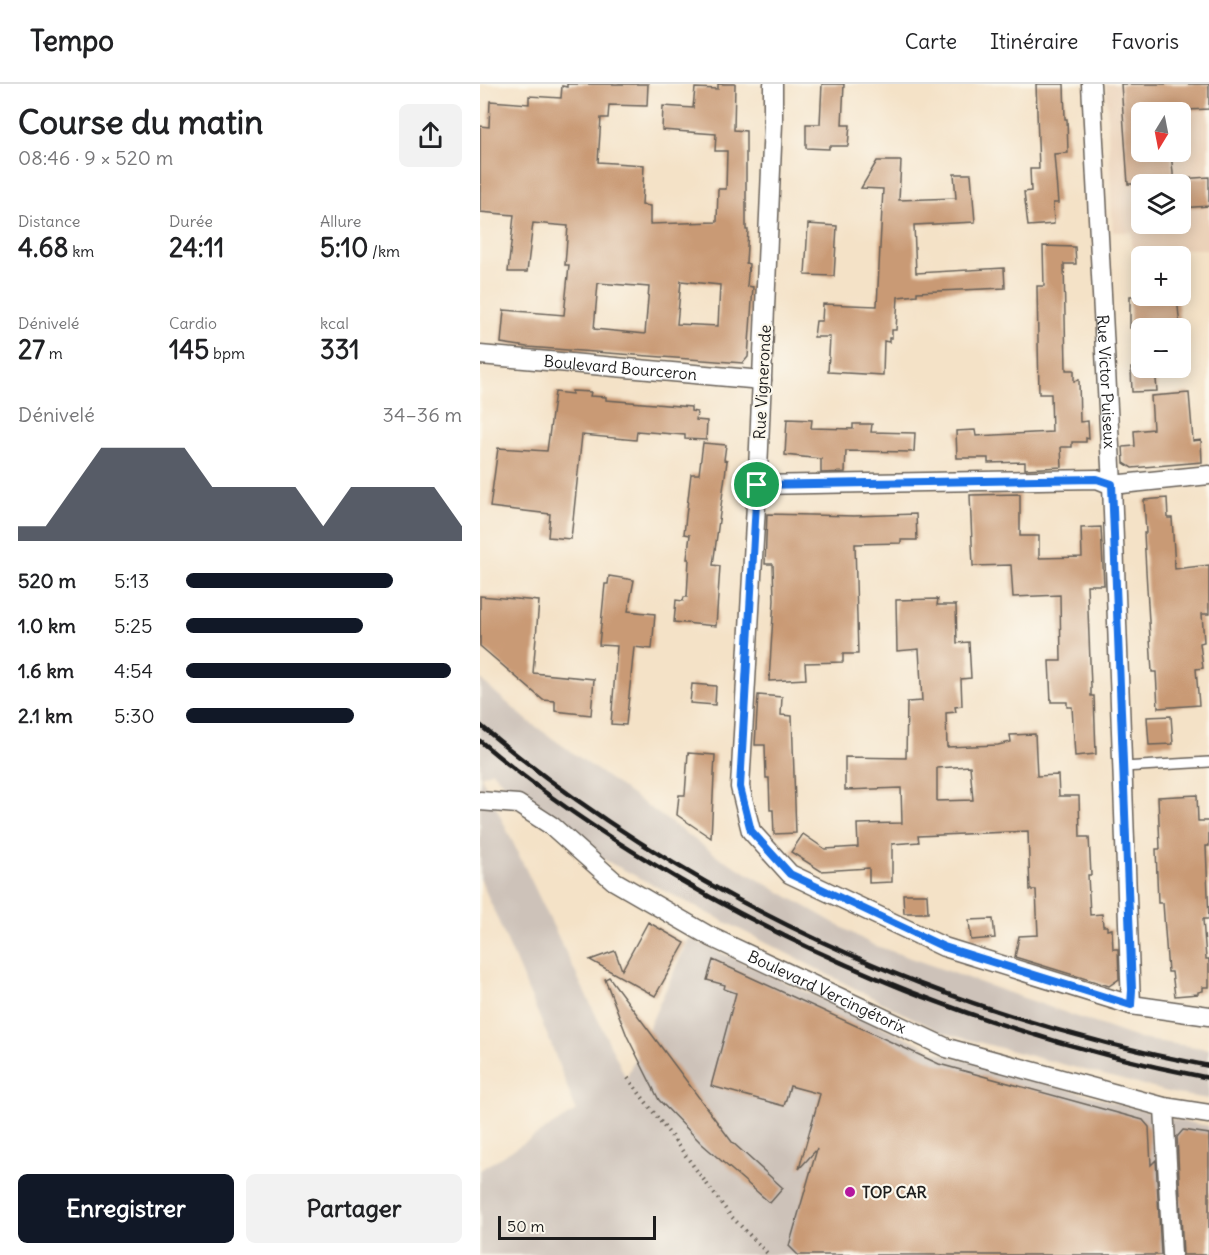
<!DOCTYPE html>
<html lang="fr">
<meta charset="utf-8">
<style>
body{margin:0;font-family:Delius,sans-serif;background:#f2f2f2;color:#202124;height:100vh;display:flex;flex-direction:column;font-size:22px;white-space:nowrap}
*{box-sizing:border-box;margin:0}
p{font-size:20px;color:#757577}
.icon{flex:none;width:33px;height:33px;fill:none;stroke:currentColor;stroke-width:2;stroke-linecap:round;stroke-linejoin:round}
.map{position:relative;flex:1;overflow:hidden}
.side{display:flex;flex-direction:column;background:#fff;width:480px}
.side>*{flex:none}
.needle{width:39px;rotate:190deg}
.controls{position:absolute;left:651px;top:18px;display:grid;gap:12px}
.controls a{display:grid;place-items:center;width:60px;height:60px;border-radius:9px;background:#fff;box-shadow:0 3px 15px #0003;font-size:30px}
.scale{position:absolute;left:18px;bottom:15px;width:158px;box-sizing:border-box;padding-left:6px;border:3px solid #1c1c1c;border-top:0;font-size:16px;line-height:21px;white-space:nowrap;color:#1c1c1c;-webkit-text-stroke:4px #fbf7ec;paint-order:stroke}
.pin{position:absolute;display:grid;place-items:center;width:51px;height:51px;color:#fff;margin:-26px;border:3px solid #fff;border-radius:50%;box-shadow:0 2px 6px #0007}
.round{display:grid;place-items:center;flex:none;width:63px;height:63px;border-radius:9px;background:#f2f2f2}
.head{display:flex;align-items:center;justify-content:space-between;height:102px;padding:0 18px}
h1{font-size:33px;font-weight:700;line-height:45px}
.stats{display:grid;grid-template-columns:repeat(3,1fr);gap:9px;height:102px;padding:6px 18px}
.stats div{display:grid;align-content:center}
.stats b{font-size:26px;font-weight:700}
.stats small{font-size:16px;font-weight:400}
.stats p{font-size:16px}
.chart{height:168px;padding:12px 18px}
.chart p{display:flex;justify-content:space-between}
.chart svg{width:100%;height:108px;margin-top:6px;fill:#111827;opacity:.7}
.cta{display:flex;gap:12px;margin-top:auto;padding:12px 18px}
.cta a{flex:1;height:69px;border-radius:9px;background:#111827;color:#fff;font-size:24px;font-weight:700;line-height:69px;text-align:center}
.cta a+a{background:#f2f2f2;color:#202124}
ul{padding:0 18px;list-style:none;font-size:20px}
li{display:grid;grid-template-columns:96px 72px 1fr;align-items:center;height:45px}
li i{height:15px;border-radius:8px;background:#111827}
header{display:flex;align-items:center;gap:36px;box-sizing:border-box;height:84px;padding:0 30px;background:#fff;border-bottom:2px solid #e0e0e0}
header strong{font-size:28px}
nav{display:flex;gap:33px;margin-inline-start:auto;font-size:21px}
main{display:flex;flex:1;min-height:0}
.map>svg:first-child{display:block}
.built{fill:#ebd2b9;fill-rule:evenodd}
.industrial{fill:#cdc2b9}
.building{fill:#c99a74;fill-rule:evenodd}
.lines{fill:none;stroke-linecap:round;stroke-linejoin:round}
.service-casing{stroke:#686158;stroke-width:12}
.minor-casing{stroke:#686158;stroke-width:21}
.path{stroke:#686158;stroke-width:4;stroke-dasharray:1.5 4.5;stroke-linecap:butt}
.service{stroke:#fff;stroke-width:9}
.minor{stroke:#fff;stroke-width:18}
.rail{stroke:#1c1c1c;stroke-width:4.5}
.route-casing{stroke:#fff;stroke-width:12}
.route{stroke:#1a73e8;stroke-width:8}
.poi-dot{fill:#b5179e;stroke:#fbf7ec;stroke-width:2}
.labels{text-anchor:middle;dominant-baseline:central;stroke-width:4.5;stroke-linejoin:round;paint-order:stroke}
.street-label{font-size:16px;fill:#1c1c1c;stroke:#fbf7ec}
.poi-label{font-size:16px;font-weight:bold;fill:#1c1c1c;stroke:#fbf7ec;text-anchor:start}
</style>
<header>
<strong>Tempo</strong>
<nav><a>Carte</a><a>Itinéraire</a><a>Favoris</a></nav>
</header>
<main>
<section class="side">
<div class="head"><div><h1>Course du matin</h1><p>08:46 · 9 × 520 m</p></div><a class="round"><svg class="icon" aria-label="share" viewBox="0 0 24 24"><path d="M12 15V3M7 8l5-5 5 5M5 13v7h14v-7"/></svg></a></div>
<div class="stats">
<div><p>Distance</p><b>4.68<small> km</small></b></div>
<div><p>Durée</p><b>24:11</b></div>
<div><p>Allure</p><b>5:10<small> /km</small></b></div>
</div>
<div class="stats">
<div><p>Dénivelé</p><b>27<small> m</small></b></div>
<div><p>Cardio</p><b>145<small> bpm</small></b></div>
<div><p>kcal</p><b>331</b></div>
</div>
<div class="chart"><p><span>Dénivelé</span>34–36 m</p>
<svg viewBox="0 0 160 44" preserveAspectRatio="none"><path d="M0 44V38L10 38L20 22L30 6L40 6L50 6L60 6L70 22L80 22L90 22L100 22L110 38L120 22L130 22L140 22L150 22L160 38V44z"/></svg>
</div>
<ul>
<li><b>520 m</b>5:13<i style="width:75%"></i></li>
<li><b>1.0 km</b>5:25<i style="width:64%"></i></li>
<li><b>1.6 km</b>4:54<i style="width:96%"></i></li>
<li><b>2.1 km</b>5:30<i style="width:61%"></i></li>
</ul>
<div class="cta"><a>Enregistrer</a><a>Partager</a></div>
</section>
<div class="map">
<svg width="729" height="1171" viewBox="0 0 729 1171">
<rect width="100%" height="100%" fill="#fbf7ec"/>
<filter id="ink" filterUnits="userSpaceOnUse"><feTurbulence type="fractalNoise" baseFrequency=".0167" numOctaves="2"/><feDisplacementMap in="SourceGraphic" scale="12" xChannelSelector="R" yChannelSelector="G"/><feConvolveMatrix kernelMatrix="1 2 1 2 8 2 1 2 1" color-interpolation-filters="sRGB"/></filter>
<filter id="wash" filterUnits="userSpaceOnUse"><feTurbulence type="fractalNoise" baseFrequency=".008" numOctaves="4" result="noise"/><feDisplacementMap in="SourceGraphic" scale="24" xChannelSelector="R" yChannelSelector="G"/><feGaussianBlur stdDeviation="1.35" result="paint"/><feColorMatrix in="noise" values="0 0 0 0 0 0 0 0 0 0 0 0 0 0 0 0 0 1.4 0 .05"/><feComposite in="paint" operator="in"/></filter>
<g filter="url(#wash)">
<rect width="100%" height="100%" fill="#f4e2c7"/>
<path class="built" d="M 626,0 L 729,0 L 729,165 L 652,164 L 652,148 L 633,148 ZM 662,28 L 700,28 L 700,68 L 662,68 ZM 662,100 L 700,100 L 700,140 L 662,140 Z"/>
<path class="industrial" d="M 0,595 L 48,637 L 239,773 L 391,860 L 660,955 L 729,965 L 729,1015 L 696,1010 L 460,948 L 115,771 L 34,710 L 12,687 L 1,692 L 146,994 L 209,854 L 458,968 L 700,1037 L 729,1042 L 729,1171 L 0,1171 L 0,1086 L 96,1027 L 71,960 L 0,794 Z"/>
<g id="blocks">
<path class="building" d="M 87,0 L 168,0 L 167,22 L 129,21 L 128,34 L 121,34 L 118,78 L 164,81 L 162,121 L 170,122 L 170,140 L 237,138 L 238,105 L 246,105 L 247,67 L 235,67 L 236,50 L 182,46 L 183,22 L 213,24 L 215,4 L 238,5 L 238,0 L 255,0 L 254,46 L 266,47 L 266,146 L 268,146 L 266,179 L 269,180 L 267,202 L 273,203 L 268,273 L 263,279 L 47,263 L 21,259 L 24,226 L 84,231 L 89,181 L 85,181 L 88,142 L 53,139 L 47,188 L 28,188 L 34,131 L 0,128 L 0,42 L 9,43 L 10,17 L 49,20 L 49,12 L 81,14 L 82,2 L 87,3 ZM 201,197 L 240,201 L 238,242 L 197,240 ZM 118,199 L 169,203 L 165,250 L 114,245 Z
M 342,0 L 364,0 L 362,41 L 370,41 L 368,62 L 349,62 L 349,65 L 326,64 L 326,40 L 340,40 Z
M 556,0 L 584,0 L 585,35 L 587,35 L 588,69 L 574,70 L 578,119 L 573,119 L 574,140 L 548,142 L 544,108 L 551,107 L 550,85 L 559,85 Z
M 641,0 L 729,0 L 729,25 L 662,28 L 662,68 L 691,68 L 694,100 L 648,100 Z
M 397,77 L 421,77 L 419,116 L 476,114 L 474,90 L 491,90 L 495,138 L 434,141 L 436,189 L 524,184 L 525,204 L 437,208 L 437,211 L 418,213 L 416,246 L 412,246 L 412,254 L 409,254 L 409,258 L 404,257 L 403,291 L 348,288 L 350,253 L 334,253 L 336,237 L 342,237 L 343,220 L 397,222 L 403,105 L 381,104 Z
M 729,93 L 729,122 L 700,124 L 700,95 Z
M 328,140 L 357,142 L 354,192 L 325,191 Z
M 563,162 L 595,163 L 596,180 L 584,180 L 586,286 L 594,286 L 594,297 L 599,296 L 600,338 L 608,337 L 609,355 L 606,354 L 606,358 L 592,358 L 592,363 L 581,363 L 582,383 L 545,385 L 545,378 L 508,379 L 508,374 L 477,374 L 476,347 L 495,346 L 496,352 L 572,348 L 571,310 L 559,310 L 557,202 L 564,202 Z
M 650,212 L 697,212 L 700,244 L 650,244 Z
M 651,284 L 675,284 L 677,307 L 652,308 Z
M 92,307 L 111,308 L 110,312 L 126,313 L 126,316 L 211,323 L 211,327 L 217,328 L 216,336 L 227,337 L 226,356 L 205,355 L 205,351 L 157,347 L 156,356 L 102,351 L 91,455 L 68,453 L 70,430 L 10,423 L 18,364 L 67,367 L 75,308 L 92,310 Z
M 709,309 L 713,357 L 721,356 L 722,378 L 652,384 L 644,379 L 643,363 L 655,362 L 654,347 L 673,345 L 671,312 Z
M 307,335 L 332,336 L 331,344 L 373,345 L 373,340 L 392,340 L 391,348 L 435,349 L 434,368 L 366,367 L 365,388 L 341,389 L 341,375 L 305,371 Z
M 223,359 L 246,361 L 244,376 L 247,377 L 233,481 L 240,482 L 236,542 L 194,538 L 196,516 L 203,517 L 204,513 L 207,513 L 209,475 L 207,475 L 210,451 L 204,450 L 206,432 L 211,390 L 219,390 Z
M 540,410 L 540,452 L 559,452 L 559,474 L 602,473 L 601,444 L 621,443 L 624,501 L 607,501 L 611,603 L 611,612 L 614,612 L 616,670 L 595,672 L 592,623 L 587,623 L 587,618 L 571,618 L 569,577 L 581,577 L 580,511 L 533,513 L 531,481 L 493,482 L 490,411 Z
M 687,414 L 688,434 L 692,434 L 695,485 L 729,481 L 729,530 L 722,530 L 724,558 L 720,559 L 723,584 L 716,585 L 719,621 L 678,624 L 676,588 L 672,588 L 666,487 L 664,449 L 666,449 L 664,416 Z
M 287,430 L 374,432 L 436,430 L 437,456 L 421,456 L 421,459 L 375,460 L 378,570 L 363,570 L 363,578 L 325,579 L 326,595 L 289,597 L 294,516 L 293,480 L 285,480 Z
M 129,492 L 154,496 L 148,527 L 175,530 L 172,565 L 154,563 L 146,641 L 131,640 L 137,562 L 119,561 L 125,500 L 128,500 Z
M 0,512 L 59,517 L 53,589 L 114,595 L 111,631 L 75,627 L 75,617 L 63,616 L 0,562 Z
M 458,515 L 457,521 L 476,521 L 477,559 L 489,558 L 491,594 L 481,595 L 482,622 L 475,623 L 476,628 L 466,629 L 467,663 L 518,661 L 531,658 L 530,651 L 555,650 L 557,692 L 578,691 L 579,712 L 599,712 L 600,753 L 609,753 L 611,791 L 608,791 L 610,831 L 622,830 L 623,842 L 627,842 L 627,846 L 632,845 L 633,865 L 638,865 L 639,895 L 629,902 L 535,873 L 539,852 L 558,851 L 556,806 L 550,806 L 548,747 L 438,752 L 439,758 L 412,760 L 412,798 L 389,799 L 389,784 L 341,787 L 311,768 L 323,750 L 345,765 L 378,763 L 377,740 L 422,739 L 421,704 L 365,706 L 365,673 L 426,674 L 427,618 L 442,617 L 439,565 L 417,567 L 416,516 ZM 490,682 L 493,716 L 457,717 L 457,684 Z
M 212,600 L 236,602 L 235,621 L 210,619 Z
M 278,611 L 302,613 L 301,631 L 312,632 L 316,749 L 294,750 L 293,726 L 290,726 L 289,694 L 286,694 L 285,661 L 275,661 Z
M 691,632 L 693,660 L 669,661 L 667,633 Z
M 208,669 L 235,671 L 231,754 L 197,731 L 199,711 L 205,711 Z
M 717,711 L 718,737 L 729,737 L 729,762 L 726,762 L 729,835 L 723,835 L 726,875 L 729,875 L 729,903 L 723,903 L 723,907 L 718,908 L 718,910 L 695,912 L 692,888 L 688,888 L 683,819 L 678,819 L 676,765 L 680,765 L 678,713 Z
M 423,810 L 447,810 L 448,829 L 424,829 Z
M 513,835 L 515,854 L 491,856 L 489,836 Z
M 168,838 L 205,859 L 175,912 L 110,876 L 135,867 L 142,886 Z
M 233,876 L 459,980 L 663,1036 L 669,1043 L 671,1081 L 676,1076 L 681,1171 L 318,1171 L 309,1162 L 337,1065 L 319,1085 L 340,1010 L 310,1002 L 304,1022 L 231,1002 L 256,909 L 244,905 L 245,901 L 227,896 Z
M 129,893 L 252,1058 L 303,1104 L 290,1119 L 222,1060 L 179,1016 L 147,952 L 125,895 Z
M 703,1046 L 729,1050 L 729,1171 L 703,1171 L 697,1053 Z"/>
</g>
</g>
<g filter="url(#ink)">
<use href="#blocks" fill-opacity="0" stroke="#686158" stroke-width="1.5"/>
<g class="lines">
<defs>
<path id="service" d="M 643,683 L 729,678"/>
<g id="minor">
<path d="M 293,0 L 293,39 L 278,386 L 260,703 L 271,747 L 310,790 L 464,863 L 651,921 L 729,932"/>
<path id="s1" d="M 611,0 L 632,401 L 651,921"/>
<path id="s2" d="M 0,271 L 282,296"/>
<path d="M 277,401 L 617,395 L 632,401 L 729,391"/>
<path id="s3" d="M 0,717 L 38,720 L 72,742 L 134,797 L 231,853 L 467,964 L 684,1023 L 729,1030"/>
<path d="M 684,1023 L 692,1171"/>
</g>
</defs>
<use href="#service" class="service-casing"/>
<use href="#minor" class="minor-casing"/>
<path class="path" d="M 148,994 L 250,1131 L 289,1171"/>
<use href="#service" class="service"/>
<use href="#minor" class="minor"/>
<path class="rail" d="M 0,641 C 208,816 462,931 729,982
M 0,657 C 53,702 110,742 170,778 C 342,883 531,956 729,994"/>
</g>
</g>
<g class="lines" filter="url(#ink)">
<defs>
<path id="route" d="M 617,395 L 632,400 L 652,906 L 651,921 L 464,863 L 310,790 L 271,747 L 260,703 L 277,401 Z"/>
</defs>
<use href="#route" class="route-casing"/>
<use href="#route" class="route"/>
</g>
<circle class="poi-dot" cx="370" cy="1108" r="6"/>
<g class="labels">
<g class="street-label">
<text stroke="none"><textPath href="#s2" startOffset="141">Boulevard Bourceron</textPath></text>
<text transform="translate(282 298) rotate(-87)">Rue Vigneronde</text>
<text stroke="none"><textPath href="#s1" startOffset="298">Rue Victor Puiseux</textPath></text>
<text stroke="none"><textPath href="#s3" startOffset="402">Boulevard Vercingétorix</textPath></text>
</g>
<g class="poi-label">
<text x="382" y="1108">TOP CAR</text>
</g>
</g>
</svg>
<div class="controls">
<a><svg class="needle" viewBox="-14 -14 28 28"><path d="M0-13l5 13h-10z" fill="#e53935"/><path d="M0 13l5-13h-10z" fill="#757577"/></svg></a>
<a><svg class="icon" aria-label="layers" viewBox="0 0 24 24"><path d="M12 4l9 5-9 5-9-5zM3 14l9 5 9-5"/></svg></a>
<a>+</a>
<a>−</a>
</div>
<div class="scale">50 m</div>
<div class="pin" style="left:277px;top:401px;background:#1e9e55"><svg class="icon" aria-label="arrive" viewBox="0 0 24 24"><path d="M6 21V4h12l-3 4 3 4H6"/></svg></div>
</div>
</main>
